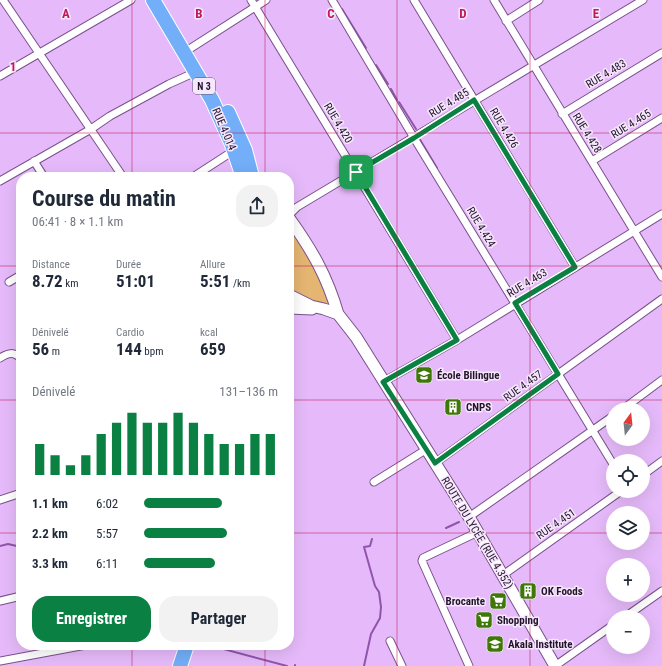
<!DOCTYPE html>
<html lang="fr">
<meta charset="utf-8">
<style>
body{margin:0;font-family:"Roboto Condensed",sans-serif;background:#f2f2f3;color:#1f2937;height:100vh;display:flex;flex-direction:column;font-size:15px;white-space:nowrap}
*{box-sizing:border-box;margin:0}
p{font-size:13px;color:#747a83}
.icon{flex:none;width:22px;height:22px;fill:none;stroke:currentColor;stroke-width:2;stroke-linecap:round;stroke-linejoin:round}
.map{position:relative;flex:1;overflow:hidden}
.panel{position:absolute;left:16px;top:172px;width:278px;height:478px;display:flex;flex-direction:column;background:#fff;border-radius:16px;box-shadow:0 4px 16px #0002}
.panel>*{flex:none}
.needle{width:26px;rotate:15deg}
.tools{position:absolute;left:606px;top:402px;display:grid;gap:8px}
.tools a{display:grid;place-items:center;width:44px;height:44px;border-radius:50%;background:#fff;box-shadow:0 4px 16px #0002;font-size:20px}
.pin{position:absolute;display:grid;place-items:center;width:34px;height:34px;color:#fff;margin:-17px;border-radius:8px;box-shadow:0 2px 6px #0006}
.round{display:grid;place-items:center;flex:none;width:42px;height:42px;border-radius:16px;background:#f2f2f3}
.head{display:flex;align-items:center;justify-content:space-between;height:68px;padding:0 16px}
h1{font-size:22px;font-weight:700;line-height:30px}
.figures{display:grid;grid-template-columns:repeat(3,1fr);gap:6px;height:68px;padding:4px 16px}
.figures div{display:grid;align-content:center}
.figures b{font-size:17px;font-weight:700}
.figures small{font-size:11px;font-weight:400}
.figures p{font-size:11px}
.chart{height:112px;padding:8px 16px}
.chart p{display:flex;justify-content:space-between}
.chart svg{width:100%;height:72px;margin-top:4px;stroke:#0b8043;stroke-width:6}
.cta{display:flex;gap:8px;margin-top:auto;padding:8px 16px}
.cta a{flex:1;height:46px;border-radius:16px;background:#0b8043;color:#fff;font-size:16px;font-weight:700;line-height:46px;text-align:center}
.cta a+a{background:#f2f2f3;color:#1f2937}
ul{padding:0 16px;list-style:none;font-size:13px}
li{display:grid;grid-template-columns:64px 48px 1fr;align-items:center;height:30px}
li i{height:10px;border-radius:5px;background:#0b8043}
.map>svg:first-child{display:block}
.green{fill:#e5b572}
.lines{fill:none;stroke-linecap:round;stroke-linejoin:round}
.stream{stroke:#9055aa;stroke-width:2}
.street-casing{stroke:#79518b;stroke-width:9}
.secondary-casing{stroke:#79518b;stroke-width:13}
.highway-casing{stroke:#fff;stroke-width:16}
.street{stroke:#fff;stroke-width:7}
.secondary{stroke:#fff;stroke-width:11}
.highway{stroke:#73aef8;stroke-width:14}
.route-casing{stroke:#fff;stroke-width:8}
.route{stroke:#0b8043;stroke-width:5}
.grid{fill:none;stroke:#c2185b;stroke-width:1;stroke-opacity:0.55}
.labels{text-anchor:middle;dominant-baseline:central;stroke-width:3;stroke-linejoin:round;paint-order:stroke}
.shield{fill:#f6e8fc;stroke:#63536a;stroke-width:1}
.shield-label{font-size:10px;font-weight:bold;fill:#24132b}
.street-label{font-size:11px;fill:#24132b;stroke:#f6e8fc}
.poi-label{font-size:11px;font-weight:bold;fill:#24132b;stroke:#f6e8fc;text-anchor:start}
.grid-label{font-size:13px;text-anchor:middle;font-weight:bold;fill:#c2185b;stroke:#f6e8fc;stroke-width:3;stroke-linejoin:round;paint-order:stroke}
</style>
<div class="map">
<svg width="662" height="666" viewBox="0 0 662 666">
<rect width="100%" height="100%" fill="#e6bafa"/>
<path class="green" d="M 289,227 L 308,255 L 329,300 L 327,303 C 321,306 301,297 295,292 C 292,290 291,285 289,281 Z"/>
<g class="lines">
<path class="stream" d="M 342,9 L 366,48
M 376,65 L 388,84
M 391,89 L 397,100
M 399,102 L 416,129
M 420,137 L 419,138 L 437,168
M 446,528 L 459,522
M 0,546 L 8,544 L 21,547
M 216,647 L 287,666
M 295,666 L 295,665
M 364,666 L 371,634 L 380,618 L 381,607 L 379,592 L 375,586 L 364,547 L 370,546 L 372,539"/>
<defs>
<path id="street" d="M 3,0 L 123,177
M 251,0 L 457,340
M 332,0 L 414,138 L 613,464
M 414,0 L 575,267
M 494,0 L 662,277
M 506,21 L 539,0
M 191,48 L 266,0
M 0,76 L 131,0
M 562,114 L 662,53
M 34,161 L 44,177
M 592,161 L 662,118
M 193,177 L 227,155
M 0,181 L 91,129 L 110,116 L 169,84 L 189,75
M 289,215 L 297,207 C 412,138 528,70 643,0
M 9,282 L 21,275
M 0,358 C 8,353 14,351 21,359
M 383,382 L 457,340 L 662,214
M 623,409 L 662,380
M 435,463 L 662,299
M 643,475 L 662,461
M 374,482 L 427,449
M 0,500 L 21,493
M 469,517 L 613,416
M 503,575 L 621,491
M 0,601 L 21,596
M 625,617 L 662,591
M 390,641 L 402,666
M 0,661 L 86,645
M 469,666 L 422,561 L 423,558 L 478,532
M 555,666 L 613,625"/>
<path id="secondary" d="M 289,218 C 312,250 327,276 338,314
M 289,295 L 311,306 L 324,309 L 338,314 L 356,337 L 469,517 L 555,666
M 289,308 L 312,309"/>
<path id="highway" d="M 153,0 L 212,100 L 231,142 L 243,177
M 228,112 L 245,150 L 252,177
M 180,666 L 187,645"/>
</defs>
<use href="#street" class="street-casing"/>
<use href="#secondary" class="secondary-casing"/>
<use href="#highway" class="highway-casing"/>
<use href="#street" class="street"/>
<use href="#secondary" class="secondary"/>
<use href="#highway" class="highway"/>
</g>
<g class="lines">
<defs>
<path id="route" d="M 474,100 L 575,267 L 515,303 L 558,374 L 435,463 L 383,382 L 457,340 L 356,172 L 414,138 Z"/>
</defs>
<use href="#route" class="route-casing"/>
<use href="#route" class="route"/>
</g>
<path class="grid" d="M 132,0 L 132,177M 265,0 L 265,177M 397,0 L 397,666M 530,0 L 530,666M 0,133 L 662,133M 0,266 L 21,266M 289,266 L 662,266M 0,400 L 21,400M 289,400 L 662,400M 0,533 L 21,533M 289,533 L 613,533M 643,533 L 662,533M 132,645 L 132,666M 265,645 L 265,666"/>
<defs>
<symbol id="school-square" viewBox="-11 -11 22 22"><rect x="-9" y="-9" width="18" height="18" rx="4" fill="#3f7709" stroke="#f6e8fc"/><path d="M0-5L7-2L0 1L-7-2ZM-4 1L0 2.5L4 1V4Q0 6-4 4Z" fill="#fff"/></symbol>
<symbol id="building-square" viewBox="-11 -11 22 22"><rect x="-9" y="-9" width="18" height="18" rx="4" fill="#3f7709" stroke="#f6e8fc"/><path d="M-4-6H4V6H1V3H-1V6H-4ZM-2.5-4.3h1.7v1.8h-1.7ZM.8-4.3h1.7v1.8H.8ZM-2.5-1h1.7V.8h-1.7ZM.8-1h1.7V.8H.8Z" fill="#fff"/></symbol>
<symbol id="supermarket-square" viewBox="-11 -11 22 22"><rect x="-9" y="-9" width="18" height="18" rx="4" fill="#3f7709" stroke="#f6e8fc"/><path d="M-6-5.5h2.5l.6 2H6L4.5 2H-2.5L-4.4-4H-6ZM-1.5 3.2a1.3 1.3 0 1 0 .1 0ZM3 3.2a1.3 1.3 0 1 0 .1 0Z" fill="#fff"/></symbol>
</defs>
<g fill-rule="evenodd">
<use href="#school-square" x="414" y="365" width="20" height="20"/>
<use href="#building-square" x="443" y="397" width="20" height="20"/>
<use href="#building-square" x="518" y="581" width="20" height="20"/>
<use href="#supermarket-square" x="488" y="591" width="20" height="20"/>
<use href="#supermarket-square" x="474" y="610" width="20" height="20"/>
<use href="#school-square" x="485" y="634" width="20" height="20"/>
</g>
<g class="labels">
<rect class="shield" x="193" y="78" width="22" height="16" rx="3"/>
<g class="shield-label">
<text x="204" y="86">N 3</text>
</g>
<g class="street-label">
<text transform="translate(606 74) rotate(-31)">RUE 4.483</text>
<text transform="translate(449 103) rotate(-32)">RUE 4.485</text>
<text transform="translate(338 123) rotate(59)">RUE 4.420</text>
<text transform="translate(631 124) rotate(-32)">RUE 4.465</text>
<text transform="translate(504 128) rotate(59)">RUE 4.426</text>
<text transform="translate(224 129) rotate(67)">RUE 4.014</text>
<text transform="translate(587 133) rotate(58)">RUE 4.428</text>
<text transform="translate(481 227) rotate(59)">RUE 4.424</text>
<text transform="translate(527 283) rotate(-31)">RUE 4.463</text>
<text transform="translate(523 386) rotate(-36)">RUE 4.457</text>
<text transform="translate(556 524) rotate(-35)">RUE 4.451</text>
<text transform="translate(477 533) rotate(59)">ROUTE DU LYCÉE (RUE 4.352)</text>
</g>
<g class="poi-label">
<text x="437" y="375">École Bilingue</text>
<text x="466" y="407">CNPS</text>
<text x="541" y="591">OK Foods</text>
<text x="485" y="601" text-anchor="end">Brocante</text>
<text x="497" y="620">Shopping</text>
<text x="508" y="644">Akala Institute</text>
</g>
</g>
<g class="grid-label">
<text x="66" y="18">A</text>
<text x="199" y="18">B</text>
<text x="331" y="18">C</text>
<text x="463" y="18">D</text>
<text x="596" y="18">E</text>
<text x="13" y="71">1</text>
</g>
</svg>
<div class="tools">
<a><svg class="needle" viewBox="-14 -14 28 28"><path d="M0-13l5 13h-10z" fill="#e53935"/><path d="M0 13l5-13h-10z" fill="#747a83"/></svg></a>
<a><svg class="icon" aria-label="locate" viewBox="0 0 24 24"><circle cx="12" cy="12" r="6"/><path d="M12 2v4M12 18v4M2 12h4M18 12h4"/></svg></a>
<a><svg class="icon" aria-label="layers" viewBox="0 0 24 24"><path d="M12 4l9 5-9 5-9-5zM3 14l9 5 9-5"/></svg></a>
<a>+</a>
<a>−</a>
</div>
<div class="pin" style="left:356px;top:172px;background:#1e9e55"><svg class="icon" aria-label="arrive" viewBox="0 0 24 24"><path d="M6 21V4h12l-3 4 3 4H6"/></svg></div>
<section class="panel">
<div class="head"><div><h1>Course du matin</h1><p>06:41 · 8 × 1.1 km</p></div><a class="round"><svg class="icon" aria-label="share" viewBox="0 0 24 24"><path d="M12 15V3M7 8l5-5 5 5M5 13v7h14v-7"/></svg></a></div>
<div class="figures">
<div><p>Distance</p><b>8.72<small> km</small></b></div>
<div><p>Durée</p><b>51:01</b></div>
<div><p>Allure</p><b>5:51<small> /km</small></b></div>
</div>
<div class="figures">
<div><p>Dénivelé</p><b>56<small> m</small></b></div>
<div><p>Cardio</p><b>144<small> bpm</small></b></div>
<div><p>kcal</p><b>659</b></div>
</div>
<div class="chart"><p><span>Dénivelé</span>131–136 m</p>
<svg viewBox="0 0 160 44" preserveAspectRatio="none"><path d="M5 44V25M15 44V32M25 44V38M35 44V32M45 44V19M55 44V12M65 44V6M75 44V12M85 44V12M95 44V6M105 44V12M115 44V19M125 44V25M135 44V25M145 44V19M155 44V19"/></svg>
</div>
<ul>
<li><b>1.1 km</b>6:02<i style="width:58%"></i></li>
<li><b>2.2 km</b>5:57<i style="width:62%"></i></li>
<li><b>3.3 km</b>6:11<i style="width:53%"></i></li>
</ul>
<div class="cta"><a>Enregistrer</a><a>Partager</a></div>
</section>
</div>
